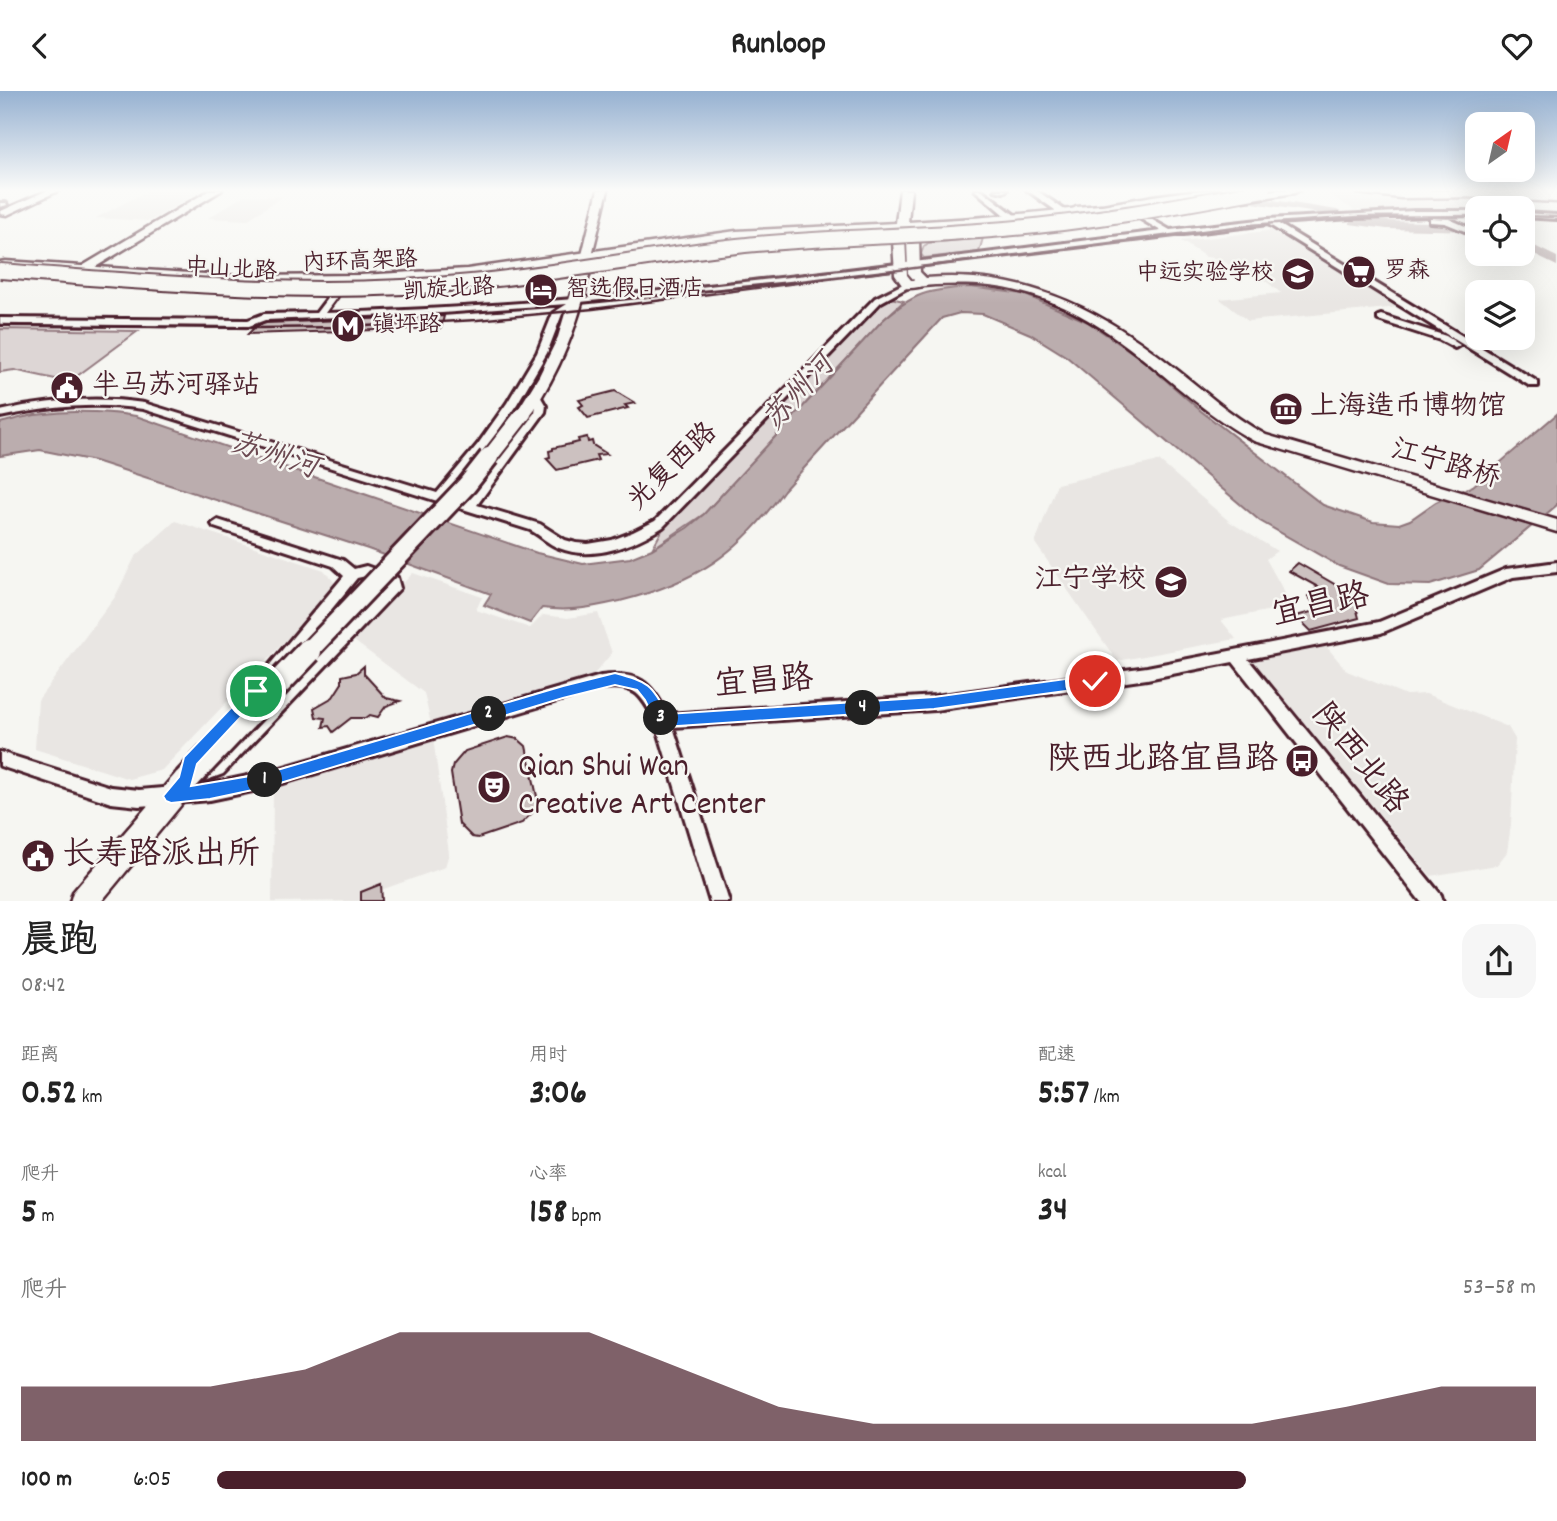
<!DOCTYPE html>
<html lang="zh">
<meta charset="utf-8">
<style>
body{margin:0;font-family:Dekko,"LXGW WenKai TC",sans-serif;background:#f6f6f6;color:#222;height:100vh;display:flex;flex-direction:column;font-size:26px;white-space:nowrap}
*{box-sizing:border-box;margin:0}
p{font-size:23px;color:#767676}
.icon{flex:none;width:38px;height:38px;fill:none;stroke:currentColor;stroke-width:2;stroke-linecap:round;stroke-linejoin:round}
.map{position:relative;height:810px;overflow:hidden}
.drawer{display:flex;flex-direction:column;background:#fff;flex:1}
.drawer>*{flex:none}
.needle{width:46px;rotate:34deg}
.controls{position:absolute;left:1465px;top:21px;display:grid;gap:14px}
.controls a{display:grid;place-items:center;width:70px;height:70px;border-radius:14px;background:#fff;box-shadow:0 7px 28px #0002;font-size:35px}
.pin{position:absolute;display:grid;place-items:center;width:60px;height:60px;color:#fff;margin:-30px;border:4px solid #fff;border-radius:50%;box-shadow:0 2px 7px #0007}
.km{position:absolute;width:35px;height:35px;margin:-18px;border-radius:50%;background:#222;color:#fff;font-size:19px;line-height:35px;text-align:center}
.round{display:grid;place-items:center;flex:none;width:74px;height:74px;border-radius:21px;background:#f6f6f6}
.headline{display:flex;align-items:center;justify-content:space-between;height:119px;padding:0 21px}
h1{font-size:38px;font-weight:800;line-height:52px}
.metrics{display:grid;grid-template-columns:repeat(3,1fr);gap:10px;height:119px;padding:7px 21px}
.metrics div{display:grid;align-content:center}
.metrics b{font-size:35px;font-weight:800}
.metrics small{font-size:19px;font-weight:400}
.metrics p{font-size:19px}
.chart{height:196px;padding:14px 21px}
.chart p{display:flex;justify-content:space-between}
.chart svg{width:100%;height:126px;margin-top:7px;fill:#4a1f2b;opacity:.7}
ul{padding:0 21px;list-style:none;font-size:23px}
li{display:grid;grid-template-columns:112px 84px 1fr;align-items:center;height:52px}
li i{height:18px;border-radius:9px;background:#4a1f2b}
header{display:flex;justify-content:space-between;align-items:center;height:91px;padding:0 21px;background:#fff;font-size:32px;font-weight:800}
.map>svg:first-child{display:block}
.built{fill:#e9e6e3}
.green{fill:#ddd6d5;stroke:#947a80;stroke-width:2}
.water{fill:#bbadae;stroke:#8e747a;stroke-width:2}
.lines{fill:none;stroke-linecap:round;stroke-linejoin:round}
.river{fill:#bbadae;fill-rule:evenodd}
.building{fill:#ccc1c0;stroke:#4a1f2b;stroke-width:2}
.minor-casing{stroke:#4a1f2b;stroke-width:6}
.tertiary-casing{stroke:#4a1f2b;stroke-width:5}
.secondary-casing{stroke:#4a1f2b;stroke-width:5}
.primary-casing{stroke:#4a1f2b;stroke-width:5}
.trunk-casing{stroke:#4a1f2b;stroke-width:5}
.minor{fill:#f6f6f2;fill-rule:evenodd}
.tertiary{fill:#f6f6f2;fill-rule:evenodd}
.secondary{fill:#f6f6f2;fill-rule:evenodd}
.primary{fill:#f6f6f2;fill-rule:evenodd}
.trunk{fill:#f6f6f2;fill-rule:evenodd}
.rail{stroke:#4a1f2b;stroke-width:2.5}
.secondary-bridge-far2-casing{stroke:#4a1f2b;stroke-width:19;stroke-linecap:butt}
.secondary-bridge-far1-casing{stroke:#4a1f2b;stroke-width:24;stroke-linecap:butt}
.secondary-bridge-casing{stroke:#4a1f2b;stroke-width:30;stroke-linecap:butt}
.trunk-bridge-casing{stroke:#4a1f2b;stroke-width:18;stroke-linecap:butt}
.secondary-bridge-far2{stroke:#f6f6f2;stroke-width:15}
.secondary-bridge-far1{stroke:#f6f6f2;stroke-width:18}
.secondary-bridge{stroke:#f6f6f2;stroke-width:24}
.trunk-bridge{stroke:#f6f6f2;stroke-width:14}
.route{fill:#1a73e8;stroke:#fff;stroke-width:2}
.labels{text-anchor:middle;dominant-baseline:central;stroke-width:5;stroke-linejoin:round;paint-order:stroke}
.far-street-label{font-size:23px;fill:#4a1f2b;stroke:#f6f6f2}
.far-poi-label{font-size:23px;fill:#4a1f2b;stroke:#f6f6f2;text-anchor:start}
.poi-label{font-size:28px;fill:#4a1f2b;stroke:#f6f6f2;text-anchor:start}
.street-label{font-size:28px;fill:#4a1f2b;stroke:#f6f6f2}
.water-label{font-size:30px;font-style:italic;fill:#6c4a52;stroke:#f6f6f2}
.near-street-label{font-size:33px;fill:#4a1f2b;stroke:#f6f6f2}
.near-poi-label{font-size:33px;fill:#4a1f2b;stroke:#f6f6f2;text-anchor:start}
</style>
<header><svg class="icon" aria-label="back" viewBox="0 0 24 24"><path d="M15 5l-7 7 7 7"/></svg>Runloop<svg class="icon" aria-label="heart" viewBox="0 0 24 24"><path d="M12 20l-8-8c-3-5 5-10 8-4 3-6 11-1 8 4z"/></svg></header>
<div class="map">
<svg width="1557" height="811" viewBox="0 0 1557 811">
<rect width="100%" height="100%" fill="#f6f6f2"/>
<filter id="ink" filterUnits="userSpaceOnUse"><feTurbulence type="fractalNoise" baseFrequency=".0143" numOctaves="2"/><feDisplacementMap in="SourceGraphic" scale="14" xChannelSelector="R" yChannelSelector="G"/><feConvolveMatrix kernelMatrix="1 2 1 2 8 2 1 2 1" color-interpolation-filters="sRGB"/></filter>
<g filter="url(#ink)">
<path class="built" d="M 149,99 L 202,100 L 150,130 L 96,127 Z
M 1348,100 L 1415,107 L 1497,107 L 1510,117 L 1354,119 L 1325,101 Z
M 245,104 L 282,106 L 247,129 L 208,127 Z
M 1275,139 L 1400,216 L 1248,230 L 1220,208 L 1281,202 L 1258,184 L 1239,182 L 1221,168 L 1206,166 L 1181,150 Z
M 1159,370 L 1230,431 L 1277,460 L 1266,468 L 1292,515 L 1221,529 L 1236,548 L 1117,570 L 1035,452 L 1057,393 Z
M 175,430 L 324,479 L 334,491 L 329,504 L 162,679 L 129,688 L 35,658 L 38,609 L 115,506 L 135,466 Z
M 413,482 L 482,506 L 476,519 L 530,537 L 543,524 L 568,527 L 598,522 L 612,562 L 590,588 L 431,633 L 424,602 L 350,547 Z
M 1326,555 L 1347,580 L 1406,604 L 1426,603 L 1508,636 L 1515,648 L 1511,734 L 1507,761 L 1497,774 L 1431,785 L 1253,570 Z
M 433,647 L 449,762 L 445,776 L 381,799 L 380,794 L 361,801 L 361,810 L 272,811 L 273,697 Z"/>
<path class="green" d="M 983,147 L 979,161 L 924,167 L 921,163 L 924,155 L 929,152 Z
M 886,206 L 904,210 L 882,230 L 704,423 L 652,458 L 672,421 Z
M 0,238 L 138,240 L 69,291 L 14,279 L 0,281 Z"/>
<path class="water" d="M 970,196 L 1023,203 L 1088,231 L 1143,269 L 1201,320 L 1323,414 L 1373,431 L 1399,433 L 1410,429 L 1436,411 L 1473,395 L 1557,323 L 1557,414 L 1479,479 L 1430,494 L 1389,493 L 1339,475 L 1260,430 L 1067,266 L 1030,243 L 983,223 L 960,222 L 942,227 L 784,399 C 739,463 696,491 620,510 C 593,516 570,521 542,517 L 530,532 L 484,514 L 491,503 L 368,458 L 95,370 L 40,359 L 0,365 L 0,332 C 45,319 89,318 136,325 L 537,462 L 583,473 L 630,467 L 652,458 L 687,437 L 704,423 L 882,230 C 914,201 928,199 970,196 Z"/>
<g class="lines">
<path class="river" d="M 1181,99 L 1208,99 L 1337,119 L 1343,122 L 1337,125 L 1187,102 Z
M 1354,126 L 1387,130 L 1477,132 L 1477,140 L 1387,138 L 1350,133 L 1350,127 Z
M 1522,149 L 1557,166 L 1557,175 L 1522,158 Z"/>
</g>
<path class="building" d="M 444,225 L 441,237 L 248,243 L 255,236 L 266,232 Z
M 615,300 L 635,312 L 625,314 L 628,317 L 588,327 L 579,316 L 583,314 L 579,309 Z
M 587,346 L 588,351 L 592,350 L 593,354 L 607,363 L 596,364 L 598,369 L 557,379 L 546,367 L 550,366 L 549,360 L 553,359 L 553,357 L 579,351 L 578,348 Z
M 1298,472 L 1353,504 L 1359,527 L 1311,540 L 1296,525 L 1319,519 L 1308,505 L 1318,496 L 1289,480 Z
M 364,575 L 364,583 L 386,607 L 400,610 L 386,615 L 378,626 L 370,624 L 366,627 L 351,627 L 333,641 L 329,635 L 323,636 L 325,627 L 316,626 L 314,617 L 333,606 L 342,592 L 342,585 L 356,582 Z
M 508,646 L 518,648 L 526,655 L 538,710 L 536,718 L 522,732 L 478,747 L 472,746 L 459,733 L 451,682 L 453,674 L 465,660 Z
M 381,793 L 382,810 L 361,810 L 361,801 Z"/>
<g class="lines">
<defs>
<path id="minor" d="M 975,99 L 982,99 L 1016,125 L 1016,129 L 1010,129 Z
M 995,99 L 1007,99 L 1003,101 Z
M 1027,99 L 1036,99 L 1069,122 L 1062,124 Z
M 0,112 L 6,112 L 7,114 L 0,116 Z
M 1414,120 L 1477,120 L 1477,124 L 1351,127 L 1277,132 L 1538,291 L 1538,295 L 1530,295 L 1268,133 L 799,189 L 580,211 L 562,223 L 547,262 L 517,313 L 486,357 L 448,405 L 467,411 L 535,321 L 536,315 L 530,305 L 535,302 L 539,303 L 546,315 L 545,321 L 477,414 L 540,433 L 565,449 L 576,452 L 588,453 L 612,449 L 633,441 L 655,430 L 875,207 L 905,192 L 912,194 L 881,211 L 663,436 C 634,454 593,471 559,457 C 548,453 540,444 530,439 L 143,318 C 94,311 48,316 0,326 L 0,320 C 48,309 95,305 144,312 L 437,402 L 478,353 L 507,312 L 537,262 L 553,222 L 567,213 L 442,222 L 265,229 L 249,235 L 0,233 L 0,227 L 248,229 L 264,223 L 316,222 L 332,201 L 335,200 L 339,203 L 325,222 C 605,215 883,174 1161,140 L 1139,127 L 1139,123 L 1142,123 L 1170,139 L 1268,128 Z
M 1522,122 L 1557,124 L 1557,128 L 1522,126 Z
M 1430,127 L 1449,128 L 1477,140 L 1477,145 L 1445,132 L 1430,131 Z
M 1381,224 L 1446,245 L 1460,254 L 1455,257 L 1440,249 L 1378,229 L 1378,225 Z
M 218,429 L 343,469 L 354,478 L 366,475 L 397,486 L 400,497 L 223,683 L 196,693 L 190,690 L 187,685 L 190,680 L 211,672 L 386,496 L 385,492 L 366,485 L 357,487 L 267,597 L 262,599 L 257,597 L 254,593 L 257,589 L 344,485 L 333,475 L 214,436 L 212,433 Z
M 1557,471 L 1557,481 L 1513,486 L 1381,542 L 1248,568 L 1441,804 L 1443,811 L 1421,811 L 1233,571 L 1147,588 L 935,619 L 673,636 L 729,811 L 710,811 L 655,630 C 641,602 634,593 601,597 L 267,697 L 210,709 L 139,715 L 111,712 L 0,675 L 0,661 L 111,696 L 139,699 L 210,693 L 267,681 L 601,585 C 638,580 651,591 667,623 L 935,605 L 1147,576 L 1379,531 L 1506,478 Z"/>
<path id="tertiary" d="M 48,99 L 60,99 L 7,124 L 0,123 L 1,120 Z
M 598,99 L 608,99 L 592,164 L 587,167 L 582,164 Z"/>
<path id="secondary" d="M 210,99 L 222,99 L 74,189 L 64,186 Z
M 1352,99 L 1468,100 L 1557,105 L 1557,111 L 1468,106 L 1401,107 L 1357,102 Z
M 913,145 L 919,148 L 920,181 L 926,187 C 1018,179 1096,215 1167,271 C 1200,296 1229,324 1266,344 L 1557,429 L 1557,441 L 1254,350 C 1170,304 1121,227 1021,201 C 993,193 964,193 935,194 C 925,194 914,198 904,197 L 895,184 L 893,149 L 899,146 L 905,149 L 907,184 L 911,189 L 914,189 L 908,182 L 907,148 Z
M 583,162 L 593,164 C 584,215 568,263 541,307 C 536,315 533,324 524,327 L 519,325 L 516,322 L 539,285 L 558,246 Z
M 186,678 L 195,681 L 198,689 L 195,697 L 101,811 L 70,811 L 73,801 L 177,681 Z"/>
<path id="primary" d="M 900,99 L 911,99 L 908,131 C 968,128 1028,123 1088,116 C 1132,110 1176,98 1221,99 L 1215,102 C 1112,119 1011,133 907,138 L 906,146 L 900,150 L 894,146 L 895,139 L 736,148 L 467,186 L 361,192 L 236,193 L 0,176 L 0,171 L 5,170 L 236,185 L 361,184 L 467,178 L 736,140 L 896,132 Z
M 1274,99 L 1300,99 L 1294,102 L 1244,110 L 1238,107 Z
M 1448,99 L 1557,102 L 1557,108 L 1453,102 Z"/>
<path id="trunk" d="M 1498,99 L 1557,99 L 1557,106 L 1504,103 Z
M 1100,114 L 1104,115 L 1104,121 L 1076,124 L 1070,120 L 1076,116 Z"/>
</defs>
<use href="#minor" class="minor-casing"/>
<use href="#tertiary" class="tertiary-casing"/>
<use href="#secondary" class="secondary-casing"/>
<use href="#primary" class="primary-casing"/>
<use href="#trunk" class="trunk-casing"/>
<use href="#minor" class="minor"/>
<use href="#tertiary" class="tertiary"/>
<use href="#secondary" class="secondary"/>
<use href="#primary" class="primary"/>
<use href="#trunk" class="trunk"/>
<path class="rail" d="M 1522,125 L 1557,126
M 0,234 L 257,237 L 347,236 L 477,229 L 593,218 L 1250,134 L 1358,126 L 1477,125"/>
<defs>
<path id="secondary-bridge-far2" d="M 488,368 L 524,322"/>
<path id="secondary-bridge-far1" d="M 307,562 L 467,394 L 489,366"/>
<path id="secondary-bridge" d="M 186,689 L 309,560"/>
<path id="trunk-bridge" d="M 0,180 C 157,192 314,207 471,191 C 560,182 648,165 737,155 C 821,146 907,146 992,139 C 1084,132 1173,116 1263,99"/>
</defs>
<use href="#secondary-bridge-far2" class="secondary-bridge-far2-casing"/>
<use href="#secondary-bridge-far1" class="secondary-bridge-far1-casing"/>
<use href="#secondary-bridge" class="secondary-bridge-casing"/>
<use href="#trunk-bridge" class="trunk-bridge-casing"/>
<use href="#secondary-bridge-far2" class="secondary-bridge-far2"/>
<use href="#secondary-bridge-far1" class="secondary-bridge-far1"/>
<use href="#secondary-bridge" class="secondary-bridge"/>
<use href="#trunk-bridge" class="trunk-bridge"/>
</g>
</g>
<linearGradient id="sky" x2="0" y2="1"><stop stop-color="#96b1d1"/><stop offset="0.47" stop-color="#fbfbf9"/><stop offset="1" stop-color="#fbfbf9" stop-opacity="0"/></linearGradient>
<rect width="1557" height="212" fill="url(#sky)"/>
<path class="route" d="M 615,582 C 648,591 652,593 667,623 L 934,606 L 1095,584 L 1102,590 L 1095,596 L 934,618 L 663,636 L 657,634 L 645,609 L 637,599 L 615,594 L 563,607 L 267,696 L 210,708 L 171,712 L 166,710 L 163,705 L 179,686 L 184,666 L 251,596 L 256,594 L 263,600 L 261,604 L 197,673 L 191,695 L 267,682 L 563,595 Z"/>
<defs>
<symbol id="supermarket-disc" viewBox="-11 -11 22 22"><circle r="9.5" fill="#4a1f2b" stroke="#f6f6f2"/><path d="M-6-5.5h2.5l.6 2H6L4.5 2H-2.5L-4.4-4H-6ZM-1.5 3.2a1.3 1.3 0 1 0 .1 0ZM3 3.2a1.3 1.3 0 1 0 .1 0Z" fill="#fff"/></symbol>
<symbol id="school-disc" viewBox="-11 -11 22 22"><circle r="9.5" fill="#4a1f2b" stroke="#f6f6f2"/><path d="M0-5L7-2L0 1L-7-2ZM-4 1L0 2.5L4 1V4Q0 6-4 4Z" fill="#fff"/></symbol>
<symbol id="hotel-disc" viewBox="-11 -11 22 22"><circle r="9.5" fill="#4a1f2b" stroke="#f6f6f2"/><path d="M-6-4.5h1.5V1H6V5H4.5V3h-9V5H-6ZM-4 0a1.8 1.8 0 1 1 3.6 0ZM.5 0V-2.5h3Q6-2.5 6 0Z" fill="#fff"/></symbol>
<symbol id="metro-disc" viewBox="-11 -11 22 22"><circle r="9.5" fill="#4a1f2b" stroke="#f6f6f2"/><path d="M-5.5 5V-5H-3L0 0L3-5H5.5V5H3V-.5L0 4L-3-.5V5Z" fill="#fff"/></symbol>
<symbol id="civic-disc" viewBox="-11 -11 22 22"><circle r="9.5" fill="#4a1f2b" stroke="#f6f6f2"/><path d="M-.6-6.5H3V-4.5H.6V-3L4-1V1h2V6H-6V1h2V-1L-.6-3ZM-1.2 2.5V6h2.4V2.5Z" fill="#fff"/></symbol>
<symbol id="museum-disc" viewBox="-11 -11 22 22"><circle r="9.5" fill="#4a1f2b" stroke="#f6f6f2"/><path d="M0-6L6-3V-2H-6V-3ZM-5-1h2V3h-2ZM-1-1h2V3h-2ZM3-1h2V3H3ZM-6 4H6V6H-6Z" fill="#fff"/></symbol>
<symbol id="bus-disc" viewBox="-11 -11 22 22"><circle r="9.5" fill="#4a1f2b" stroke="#f6f6f2"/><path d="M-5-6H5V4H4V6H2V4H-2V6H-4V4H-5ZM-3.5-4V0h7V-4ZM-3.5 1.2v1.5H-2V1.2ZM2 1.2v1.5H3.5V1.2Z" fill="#fff"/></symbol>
<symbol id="theatre-disc" viewBox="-11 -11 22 22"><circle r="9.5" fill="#4a1f2b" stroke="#f6f6f2"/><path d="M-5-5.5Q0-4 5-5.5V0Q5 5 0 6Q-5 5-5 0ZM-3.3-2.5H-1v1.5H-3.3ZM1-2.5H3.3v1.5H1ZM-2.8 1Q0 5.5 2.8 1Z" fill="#fff"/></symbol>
</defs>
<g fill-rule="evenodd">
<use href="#supermarket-disc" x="1340" y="162" width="38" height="38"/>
<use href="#school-disc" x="1279" y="164" width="38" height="38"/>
<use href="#hotel-disc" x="522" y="180" width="38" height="38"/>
<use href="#metro-disc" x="329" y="216" width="38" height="38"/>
<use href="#civic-disc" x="48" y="278" width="38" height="38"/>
<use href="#museum-disc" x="1267" y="299" width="38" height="38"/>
<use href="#school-disc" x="1152" y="472" width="38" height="38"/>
<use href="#bus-disc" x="1283" y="651" width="38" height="38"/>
<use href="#theatre-disc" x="475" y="677" width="38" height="38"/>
<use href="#civic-disc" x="19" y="746" width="38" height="38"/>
</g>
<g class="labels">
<g class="far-street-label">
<text transform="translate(360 172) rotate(-2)">内环高架路</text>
<text transform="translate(231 180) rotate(3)">中山北路</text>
<text transform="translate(449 200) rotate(-4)">凯旋北路</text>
</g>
<g class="far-poi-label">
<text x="1384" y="181">罗森</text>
<text x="1274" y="183" text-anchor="end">中远实验学校</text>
<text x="566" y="199">智选假日酒店</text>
<text x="372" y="235">镇坪路</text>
</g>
<g class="poi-label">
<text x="92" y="297">半马苏河驿站</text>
<text x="1310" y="318">上海造币博物馆</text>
<text x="1146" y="491" text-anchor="end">江宁学校</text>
</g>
<g class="street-label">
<text transform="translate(1445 375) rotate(16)">江宁路桥</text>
<text transform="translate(674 377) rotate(-44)">光复西路</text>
</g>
<g class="water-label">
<text transform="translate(801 303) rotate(-48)">苏州河</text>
<text transform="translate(274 367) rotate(18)">苏州河</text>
</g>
<g class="near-street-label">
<text transform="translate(1321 516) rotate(-12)">宜昌路</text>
<text transform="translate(764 593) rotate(-4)">宜昌路</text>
<text transform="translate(1358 669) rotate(51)">陕西北路</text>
</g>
<g class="near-poi-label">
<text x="1278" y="670" text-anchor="end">陕西北路宜昌路</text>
<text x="518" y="677">Qian Shui Wan<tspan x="518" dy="38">Creative Art Center</tspan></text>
<text x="62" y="765">长寿路派出所</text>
</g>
</g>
</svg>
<div class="controls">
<a><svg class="needle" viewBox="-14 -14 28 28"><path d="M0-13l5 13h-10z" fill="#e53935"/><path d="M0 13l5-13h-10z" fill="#767676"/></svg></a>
<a><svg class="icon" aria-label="locate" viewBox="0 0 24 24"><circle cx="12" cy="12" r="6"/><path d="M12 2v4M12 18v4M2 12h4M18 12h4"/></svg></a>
<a><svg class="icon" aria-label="layers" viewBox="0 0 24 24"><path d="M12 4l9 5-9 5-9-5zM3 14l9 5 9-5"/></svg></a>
</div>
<div class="pin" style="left:256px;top:600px;background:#1e9e55"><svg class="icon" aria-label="arrive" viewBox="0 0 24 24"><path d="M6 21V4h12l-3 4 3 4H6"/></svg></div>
<div class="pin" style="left:1095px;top:590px;background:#d93025"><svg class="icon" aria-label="check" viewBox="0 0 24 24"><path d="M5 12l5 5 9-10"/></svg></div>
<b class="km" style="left:265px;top:689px">1</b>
<b class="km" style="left:489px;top:623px">2</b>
<b class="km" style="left:661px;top:627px">3</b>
<b class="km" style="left:863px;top:617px">4</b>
</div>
<section class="drawer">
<div class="headline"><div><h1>晨跑</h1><p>08:42</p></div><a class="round"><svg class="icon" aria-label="share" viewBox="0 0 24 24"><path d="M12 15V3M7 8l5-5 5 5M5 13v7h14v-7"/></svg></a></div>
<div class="metrics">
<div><p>距离</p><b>0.52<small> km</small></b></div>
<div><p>用时</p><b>3:06</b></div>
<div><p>配速</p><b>5:57<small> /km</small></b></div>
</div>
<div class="metrics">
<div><p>爬升</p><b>5<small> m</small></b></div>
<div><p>心率</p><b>158<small> bpm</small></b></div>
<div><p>kcal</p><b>34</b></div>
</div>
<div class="chart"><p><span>爬升</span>53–58 m</p>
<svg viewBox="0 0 160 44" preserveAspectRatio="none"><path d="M0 44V25L10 25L20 25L30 19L40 6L50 6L60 6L70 19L80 32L90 38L100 38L110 38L120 38L130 38L140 32L150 25L160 25V44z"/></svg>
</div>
<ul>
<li><b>100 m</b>6:05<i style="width:78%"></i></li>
</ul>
</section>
